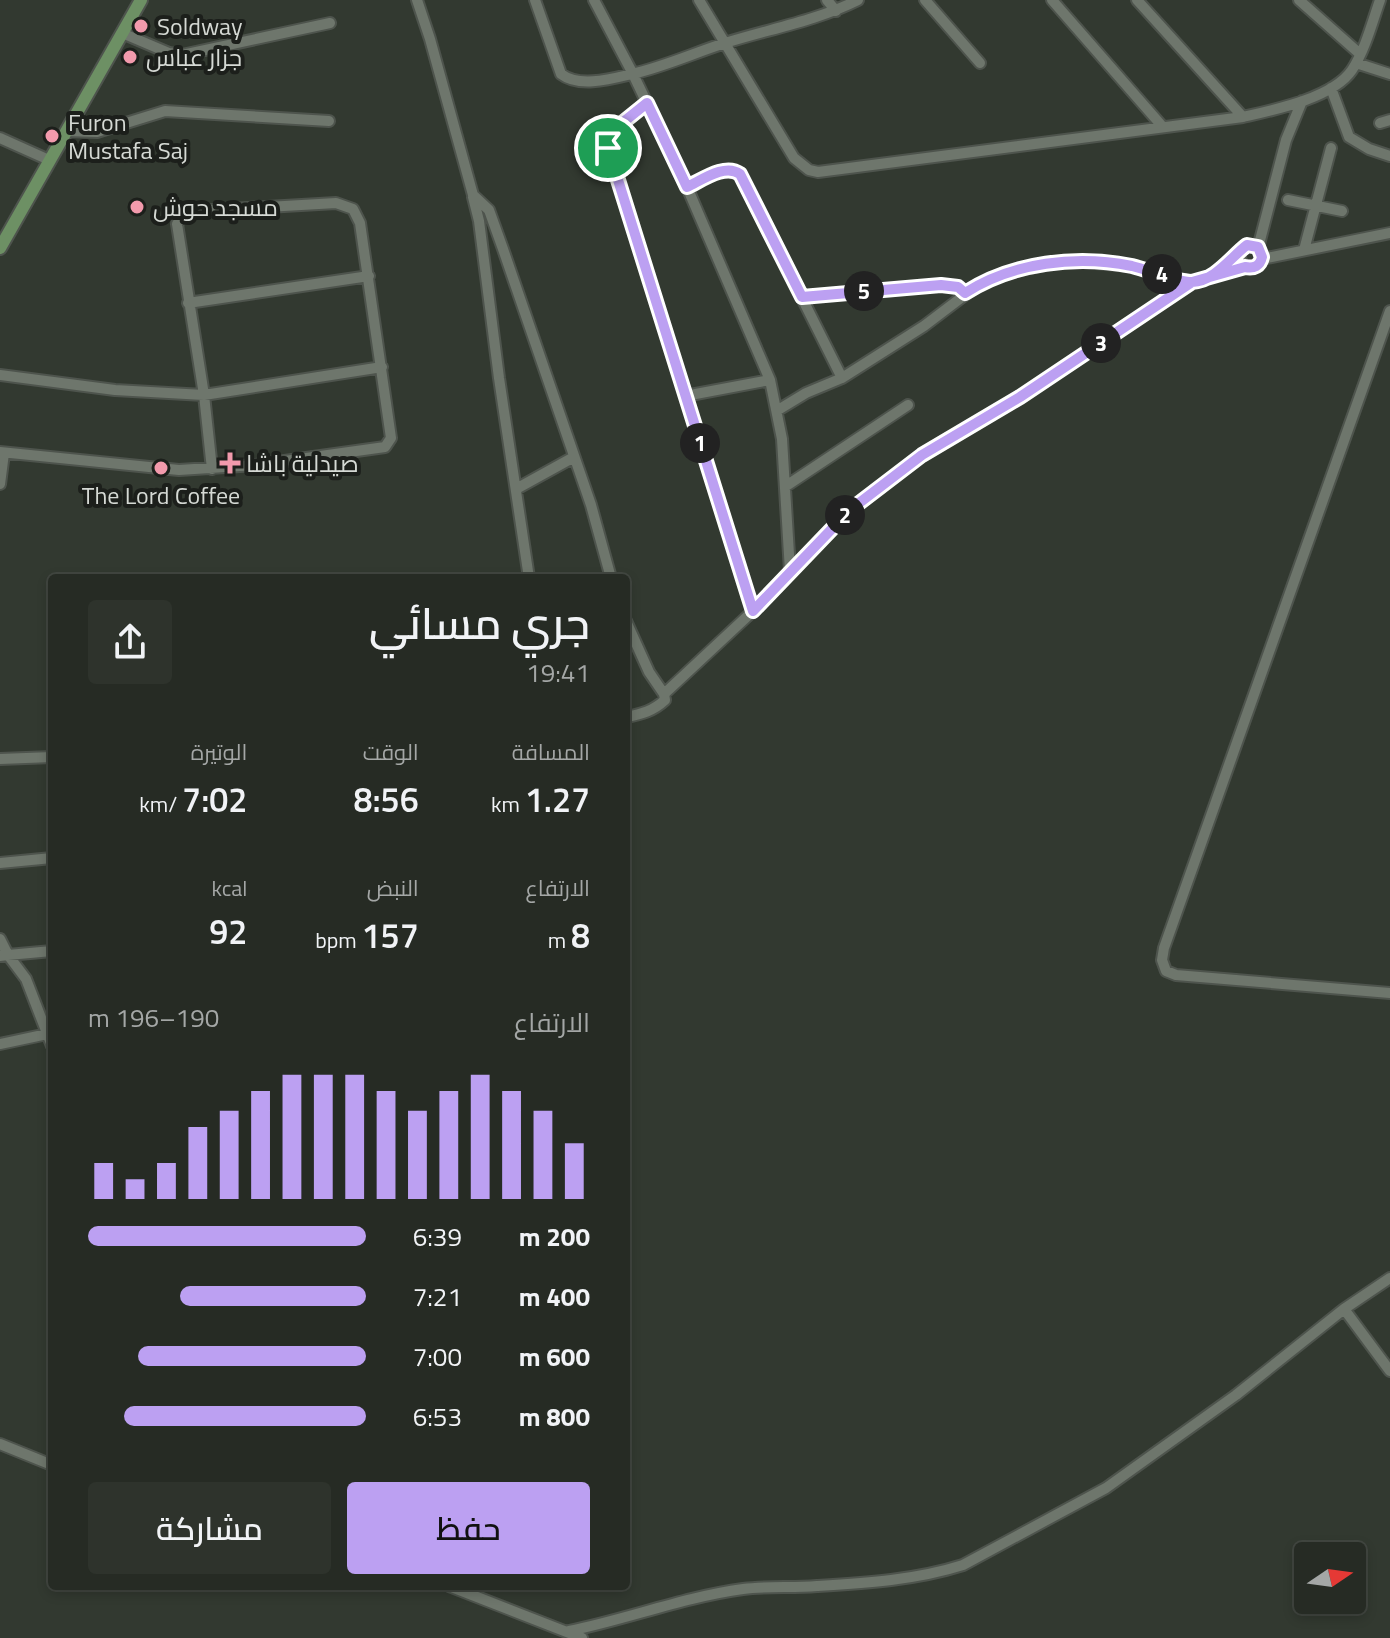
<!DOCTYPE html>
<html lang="ar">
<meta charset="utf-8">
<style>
body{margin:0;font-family:"Titillium Web",Cairo,sans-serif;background:#2e332c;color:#f1f3f6;direction:rtl;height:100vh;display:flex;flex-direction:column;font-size:30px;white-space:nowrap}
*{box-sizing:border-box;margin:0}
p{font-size:26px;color:#a4a7a6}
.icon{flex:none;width:44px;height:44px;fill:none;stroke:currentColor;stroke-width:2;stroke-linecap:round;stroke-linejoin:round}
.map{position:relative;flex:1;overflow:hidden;direction:ltr}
.details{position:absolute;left:48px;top:574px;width:582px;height:1016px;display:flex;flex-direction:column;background:#262b24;border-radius:8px;box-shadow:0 4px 12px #0003,0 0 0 2px #424741;direction:rtl}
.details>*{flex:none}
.needle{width:52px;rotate:77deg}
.tools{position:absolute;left:1294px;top:1542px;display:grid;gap:16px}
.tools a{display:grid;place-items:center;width:72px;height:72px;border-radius:8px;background:#262b24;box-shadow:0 4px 12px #0003,0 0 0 2px #424741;font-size:40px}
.pin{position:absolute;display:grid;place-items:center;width:68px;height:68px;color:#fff;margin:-34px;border:4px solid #fff;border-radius:50%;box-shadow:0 2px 8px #0007}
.km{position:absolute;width:40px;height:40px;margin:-20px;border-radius:50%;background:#222;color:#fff;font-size:22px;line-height:40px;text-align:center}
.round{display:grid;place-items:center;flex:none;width:84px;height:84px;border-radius:8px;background:#2e332c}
.summary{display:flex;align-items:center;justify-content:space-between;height:136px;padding:0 40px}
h1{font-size:44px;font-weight:600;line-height:60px}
.metrics{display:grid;grid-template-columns:repeat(3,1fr);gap:12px;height:136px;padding:8px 40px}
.metrics div{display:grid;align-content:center}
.metrics b{font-size:34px;font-weight:600}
.metrics small{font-size:22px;font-weight:400}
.metrics p{font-size:22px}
.chart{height:224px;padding:16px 40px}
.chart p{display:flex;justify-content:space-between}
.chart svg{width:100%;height:144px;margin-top:8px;stroke:#bca0f2;stroke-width:6}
.cta{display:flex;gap:16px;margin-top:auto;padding:16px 40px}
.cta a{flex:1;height:92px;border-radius:8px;background:#bca0f2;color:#111;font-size:32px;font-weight:600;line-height:92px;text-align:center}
.cta a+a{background:#2e332c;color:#f1f3f6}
ul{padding:0 40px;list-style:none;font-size:26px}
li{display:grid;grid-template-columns:128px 96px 1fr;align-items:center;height:60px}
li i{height:20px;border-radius:10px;background:#bca0f2}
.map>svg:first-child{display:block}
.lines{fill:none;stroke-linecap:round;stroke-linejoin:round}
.minor-casing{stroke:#4e544d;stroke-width:14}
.major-casing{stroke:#4e544d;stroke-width:16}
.minor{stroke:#6e766c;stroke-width:10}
.major{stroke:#6d9064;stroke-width:12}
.route-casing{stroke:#fff;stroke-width:16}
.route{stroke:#bca0f2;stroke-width:10}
.poi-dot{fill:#f29aac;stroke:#1c1f1b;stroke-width:3}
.labels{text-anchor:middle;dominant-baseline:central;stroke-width:8;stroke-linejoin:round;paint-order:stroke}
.poi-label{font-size:24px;fill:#d5d9d4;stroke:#1c1f1b;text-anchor:start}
</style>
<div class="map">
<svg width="1390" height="1638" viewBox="0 0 1390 1638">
<rect width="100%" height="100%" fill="#323930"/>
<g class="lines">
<defs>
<path id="minor" d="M 417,0 L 430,39 L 473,195 L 489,210 L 503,249 L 591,505 L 611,578
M 535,0 L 561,74 C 579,88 611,79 632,74 C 663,67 694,53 725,43 C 769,29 816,21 858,0
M 594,0 L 633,74 L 687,187 L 770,380 L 782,439 L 790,571
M 699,0 L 794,158 L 809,170 L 818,172 L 1243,117 C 1274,110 1333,98 1352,70 C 1365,50 1372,23 1380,0
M 827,0 L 836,11
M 925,0 L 980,63
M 1052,0 L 1162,126
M 1137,0 L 1243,117
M 1299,0 L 1360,54
M 122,33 L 169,53 L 182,55 L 330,23
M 1356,63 L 1390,74
M 1331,88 L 1349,137 L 1369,149 L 1390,156
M 647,103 L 611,132 L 608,148 L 753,611
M 1380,123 L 1390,120
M 66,131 L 97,132 L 165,111 L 329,121
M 0,138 L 49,160
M 687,187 C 702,180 725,163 740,174 L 842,378
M 473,197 L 479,221 L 499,378 L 529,578
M 1288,200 L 1342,211
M1240 256a11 11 0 1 1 22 0a11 11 0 1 1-22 0Z
M 1258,248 L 1286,140 L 1302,101
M 1304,250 L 1331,148
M 1262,259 L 1390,233
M 802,297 L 941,285 L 958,287 L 965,293
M 188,303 L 369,276
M 1390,311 L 1164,948 L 1162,960 L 1166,971 L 1176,975 L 1390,993
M 0,375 L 115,390 L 204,395 L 382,367
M 685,396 L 770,380
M 778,410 L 806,393 L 842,378 L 924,326 L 978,285 L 1005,273 L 1060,262 L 1084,262 L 1131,266 L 1192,282
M 0,452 L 179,470 L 256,465 L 385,447 L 391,438 L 360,223 L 353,209 L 336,203 L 196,211 L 181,218 L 177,224 L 204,395 L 212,469
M 0,484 L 4,453
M 786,486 L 908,405
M 516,489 L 574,457
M 626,621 L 649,672 L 664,694
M 626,717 C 642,714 653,711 665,700 L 664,694 L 753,611 L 850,510 L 922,455 L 1020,397 L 1192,282 L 1245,267
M 0,759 L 52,757
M 0,863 L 52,858
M 0,939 L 8,955 L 52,951
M 0,956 L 8,955 L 26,979 L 52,1046
M 0,1044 L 52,1033
M 1344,1309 L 1390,1278
M 0,1444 L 52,1465
M 449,1586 L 582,1638
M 569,1631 C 628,1619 684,1597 743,1589 C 768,1586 792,1588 817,1586 C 866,1583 916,1580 963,1565 L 1106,1488 L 1236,1395 L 1344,1309 L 1390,1371"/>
<path id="major" d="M 0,248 L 141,0"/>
</defs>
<use href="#minor" class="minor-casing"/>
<use href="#major" class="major-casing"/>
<use href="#minor" class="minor"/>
<use href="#major" class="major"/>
</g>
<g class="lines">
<defs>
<path id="route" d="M 608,148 L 753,611 L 850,510 L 922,455 L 1020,397 L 1192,282 L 1245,267 C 1254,269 1260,266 1262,257 L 1258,247 L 1247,245 C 1231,257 1215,281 1192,282 C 1175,282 1149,270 1132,266 C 1077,255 1013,262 965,293 L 958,287 L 941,285 L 802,297 L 740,174 C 725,163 702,180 687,187 L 647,103 L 611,132 L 608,148"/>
</defs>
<use href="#route" class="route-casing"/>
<use href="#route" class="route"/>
</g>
<g class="poi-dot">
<circle cx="141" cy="26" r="8"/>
<circle cx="130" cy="57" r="8"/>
<circle cx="52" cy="136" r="8"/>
<circle cx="137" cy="207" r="8"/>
<path d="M226 451h8v8h8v8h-8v8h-8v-8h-8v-8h8z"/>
<circle cx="161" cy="468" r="8"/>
</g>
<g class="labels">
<g class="poi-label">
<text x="157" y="26">Soldway</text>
<text x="146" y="57">جزار عباس</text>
<text x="68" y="122">Furon<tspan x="68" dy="28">Mustafa Saj</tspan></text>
<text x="153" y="207">مسجد حوش</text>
<text x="246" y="463">صيدلية باشا</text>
<text x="161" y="495" text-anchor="middle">The Lord Coffee</text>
</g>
</g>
</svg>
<div class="tools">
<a><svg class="needle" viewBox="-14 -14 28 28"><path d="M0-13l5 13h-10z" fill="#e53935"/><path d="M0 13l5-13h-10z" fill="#a4a7a6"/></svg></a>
</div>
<div class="pin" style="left:608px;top:148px;background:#1e9e55"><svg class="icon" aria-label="arrive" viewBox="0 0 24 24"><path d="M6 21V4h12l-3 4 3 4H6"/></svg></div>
<b class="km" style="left:700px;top:443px">1</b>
<b class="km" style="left:845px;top:515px">2</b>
<b class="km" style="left:1101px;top:343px">3</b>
<b class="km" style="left:1162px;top:274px">4</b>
<b class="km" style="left:864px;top:291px">5</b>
<section class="details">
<div class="summary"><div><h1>جري مسائي</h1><p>19:41</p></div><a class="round"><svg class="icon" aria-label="share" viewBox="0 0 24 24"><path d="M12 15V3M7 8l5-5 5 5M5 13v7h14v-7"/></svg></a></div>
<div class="metrics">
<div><p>المسافة</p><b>1.27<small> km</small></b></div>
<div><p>الوقت</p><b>8:56</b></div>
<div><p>الوتيرة</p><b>7:02<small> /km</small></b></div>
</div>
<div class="metrics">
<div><p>الارتفاع</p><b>8<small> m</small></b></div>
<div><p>النبض</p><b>157<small> bpm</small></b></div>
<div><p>kcal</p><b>92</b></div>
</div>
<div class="chart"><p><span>الارتفاع</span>190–196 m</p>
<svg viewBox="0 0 160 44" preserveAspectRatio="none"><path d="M5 44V33M15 44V38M25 44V33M35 44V22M45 44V17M55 44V11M65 44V6M75 44V6M85 44V6M95 44V11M105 44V17M115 44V11M125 44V6M135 44V11M145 44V17M155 44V27"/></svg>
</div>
<ul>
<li><b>200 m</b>6:39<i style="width:100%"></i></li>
<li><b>400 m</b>7:21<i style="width:67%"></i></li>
<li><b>600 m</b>7:00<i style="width:82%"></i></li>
<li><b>800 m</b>6:53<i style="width:87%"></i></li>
</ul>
<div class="cta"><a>حفظ</a><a>مشاركة</a></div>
</section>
</div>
